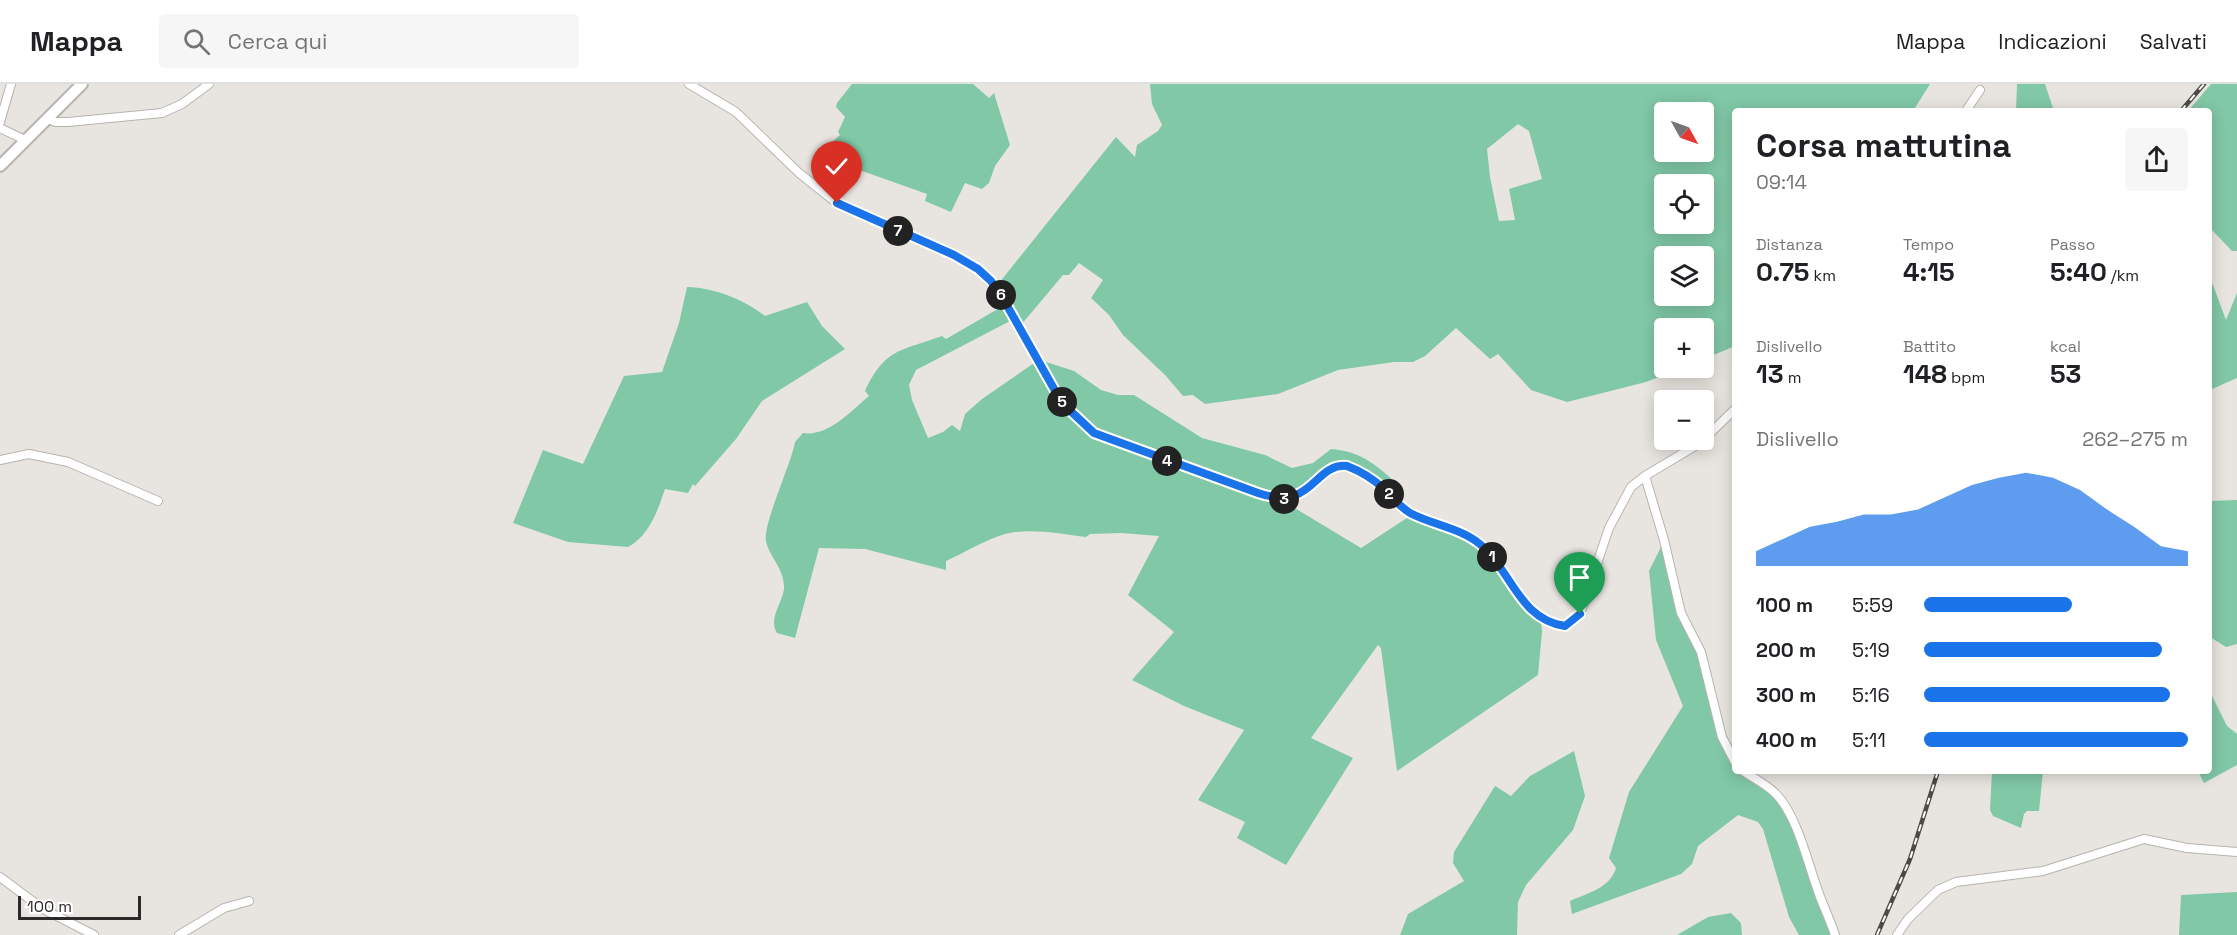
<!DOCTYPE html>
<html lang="it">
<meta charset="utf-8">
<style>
body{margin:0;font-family:"Space Grotesk",sans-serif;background:#f6f6f6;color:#202124;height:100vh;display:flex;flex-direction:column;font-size:22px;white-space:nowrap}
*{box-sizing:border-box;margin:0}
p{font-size:20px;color:#757577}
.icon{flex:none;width:33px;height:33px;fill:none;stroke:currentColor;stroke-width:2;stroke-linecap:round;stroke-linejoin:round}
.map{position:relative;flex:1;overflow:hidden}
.drawer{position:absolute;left:1732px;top:24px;width:480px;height:666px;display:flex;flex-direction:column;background:#fff;border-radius:6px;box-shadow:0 3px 15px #0003}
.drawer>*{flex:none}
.needle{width:39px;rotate:130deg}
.buttons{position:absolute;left:1654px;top:18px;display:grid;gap:12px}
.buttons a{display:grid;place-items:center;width:60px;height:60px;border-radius:6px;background:#fff;box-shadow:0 3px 15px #0003;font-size:30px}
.scale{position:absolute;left:18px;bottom:15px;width:123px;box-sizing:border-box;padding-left:6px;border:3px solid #2b2a28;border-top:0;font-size:16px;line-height:21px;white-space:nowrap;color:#2b2a28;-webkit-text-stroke:4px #fff;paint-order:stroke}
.pin{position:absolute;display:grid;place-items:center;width:51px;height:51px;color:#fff;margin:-62px -26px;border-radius:50% 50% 50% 0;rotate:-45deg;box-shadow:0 0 6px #0007}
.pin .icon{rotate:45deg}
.km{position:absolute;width:30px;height:30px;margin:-15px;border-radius:50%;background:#222;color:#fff;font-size:16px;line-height:30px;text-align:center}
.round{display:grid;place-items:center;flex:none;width:63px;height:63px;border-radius:6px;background:#f6f6f6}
.summary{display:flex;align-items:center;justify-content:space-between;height:102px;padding:0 24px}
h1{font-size:33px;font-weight:700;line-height:45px}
.stats{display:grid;grid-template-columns:repeat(3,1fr);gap:9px;height:102px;padding:6px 24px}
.stats div{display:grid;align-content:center}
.stats b{font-size:26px;font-weight:700}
.stats small{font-size:16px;font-weight:400}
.stats p{font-size:16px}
.chart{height:168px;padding:12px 24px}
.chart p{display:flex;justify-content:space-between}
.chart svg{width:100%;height:108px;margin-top:6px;fill:#1a73e8;opacity:.7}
ul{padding:0 24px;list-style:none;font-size:20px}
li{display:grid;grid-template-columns:96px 72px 1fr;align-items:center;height:45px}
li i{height:15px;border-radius:8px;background:#1a73e8}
header{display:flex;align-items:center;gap:36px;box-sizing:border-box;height:84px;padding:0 30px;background:#fff;border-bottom:2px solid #e0e0e0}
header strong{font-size:28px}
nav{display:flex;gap:33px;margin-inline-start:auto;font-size:21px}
.search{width:420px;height:54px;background:#f6f6f6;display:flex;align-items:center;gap:15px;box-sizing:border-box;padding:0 21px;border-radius:6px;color:#757577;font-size:22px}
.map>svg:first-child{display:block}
.green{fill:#81c8a7;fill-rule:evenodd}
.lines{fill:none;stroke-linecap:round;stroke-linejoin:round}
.minor-casing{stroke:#b7b4af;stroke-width:10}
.secondary-casing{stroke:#b7b4af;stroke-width:14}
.minor{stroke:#fff;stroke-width:8}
.secondary{stroke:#fff;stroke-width:10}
.rail-casing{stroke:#4c4a48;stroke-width:4.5}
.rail{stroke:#fff;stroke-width:2;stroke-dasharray:7;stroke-linecap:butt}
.route-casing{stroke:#fff;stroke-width:12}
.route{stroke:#1a73e8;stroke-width:8}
</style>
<header>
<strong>Mappa</strong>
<div class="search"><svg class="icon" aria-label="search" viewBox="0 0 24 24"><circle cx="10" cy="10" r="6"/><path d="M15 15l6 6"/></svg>Cerca qui</div>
<nav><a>Mappa</a><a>Indicazioni</a><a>Salvati</a></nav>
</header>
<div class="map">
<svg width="2237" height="851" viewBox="0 0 2237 851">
<rect width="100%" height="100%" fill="#e8e5e0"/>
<path class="green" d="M 852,0 L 973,0 L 989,14 L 994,9 L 1010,61 L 995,82 L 989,99 L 982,105 L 965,99 L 951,128 L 925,117 L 927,110 L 834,77 L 823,66 L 840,51 L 838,48 L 845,33 L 836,23 L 837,19 Z
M 1150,0 L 1930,0 L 1913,27 L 1736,27 L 1735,262 L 1704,275 L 1704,244 L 1665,244 L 1665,284 L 1682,284 L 1646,298 L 1567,318 L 1531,306 L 1498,270 L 1490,275 L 1456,244 L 1425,272 L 1413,278 L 1394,278 L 1338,286 L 1278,310 L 1205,320 L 1193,311 L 1183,312 L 1166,292 L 1123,251 L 1109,231 L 1091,214 L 1103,196 L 1079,179 L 1069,191 L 1063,191 L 1021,241 L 1012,219 L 999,199 L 1116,53 L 1135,73 L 1137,61 L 1158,47 L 1162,41 L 1152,20 ZM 1665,28 L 1704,28 L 1704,68 L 1665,68 ZM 1518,40 L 1529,47 L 1542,95 L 1509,105 L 1515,136 L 1499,137 L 1490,93 L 1487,65 ZM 1665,100 L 1704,100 L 1704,140 L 1665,140 ZM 1665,172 L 1704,172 L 1704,212 L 1665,212 Z
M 2017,0 L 2045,0 L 2054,27 L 2016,27 Z
M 2211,0 L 2237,0 L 2237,167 L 2232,167 L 2210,144 L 2210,27 L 2188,27 Z
M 2210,193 L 2226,236 L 2237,209 L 2237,294 L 2210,306 Z
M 687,203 C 715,204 743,215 765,232 L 807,218 L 822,242 L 845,265 L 762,317 L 736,355 L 695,402 L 693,400 L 688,409 L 665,405 C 658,426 649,452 628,463 L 568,458 L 513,439 L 543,366 L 583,380 L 624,292 L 662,288 L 679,239 Z
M 1003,222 L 1012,236 L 916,286 L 909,301 L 912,316 L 928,354 L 943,348 L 952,341 L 960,347 L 965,330 L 982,315 L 1037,277 C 1054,308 1075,341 1107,358 L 1260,414 L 1283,417 L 1361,464 L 1410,432 L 1462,451 L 1478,461 L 1541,536 L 1542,548 L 1538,591 L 1397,687 L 1381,564 L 1378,561 L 1311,654 L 1353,674 L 1286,781 L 1237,754 L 1245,738 L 1198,716 L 1244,646 L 1184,622 L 1132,596 L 1174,548 L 1128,511 L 1159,452 L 1121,449 L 1090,450 L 1086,453 C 1060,450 1028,443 1002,451 C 983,457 964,469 946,477 L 946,486 L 865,465 L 819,464 L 795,554 L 777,549 C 768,535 782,520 784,505 C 785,485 769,473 766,457 C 763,439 791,381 795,358 L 803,349 C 828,353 851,327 869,312 L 865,307 C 885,264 901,267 942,252 L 946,255 Z
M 1043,277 L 1074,287 L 1101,306 L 1118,311 L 1134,311 L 1202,354 L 1265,371 L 1292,384 L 1313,379 L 1331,365 C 1359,367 1374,379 1394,397 L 1392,410 L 1342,378 L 1293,409 L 1276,413 L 1094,346 L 1070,325 Z
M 2237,416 L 2237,560 L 2226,563 L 2210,553 L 2210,417 Z
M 1662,461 L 1671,498 L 1704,584 L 1729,675 L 1735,683 L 1736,687 L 1741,687 L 1779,715 L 1796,747 L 1834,851 L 1799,851 L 1789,833 L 1763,745 L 1758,738 L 1738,731 L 1698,762 L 1692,780 L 1681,790 L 1572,830 L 1570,817 C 1588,809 1610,804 1616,784 L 1609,774 L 1629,708 L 1683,622 L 1656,556 L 1649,487 Z
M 2210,608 L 2227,642 L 2237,650 L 2237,681 L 2204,699 L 2198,687 L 2210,687 Z
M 1574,667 L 1585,712 L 1573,746 L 1526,801 L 1518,818 L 1517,851 L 1400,851 L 1408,830 L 1464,797 L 1453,779 L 1454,768 L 1495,702 L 1511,712 L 1530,692 Z
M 1992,687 L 2043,687 L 2039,727 L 2027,727 L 2024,730 L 2021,744 L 1993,732 L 1990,726 Z
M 2237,808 L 2237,851 L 2179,851 L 2181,811 Z
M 1731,829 L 1741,839 L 1742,851 L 1677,851 L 1708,833 Z"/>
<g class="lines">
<defs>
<path id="minor" d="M 689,0 L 736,28 L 799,89 L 837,119 L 955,171 L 978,185 L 999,208 L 1062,319 L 1094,349 L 1258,409 C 1314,428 1313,379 1347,382 C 1360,388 1373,395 1383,404 C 1392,413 1399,422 1410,429 C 1433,441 1461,444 1481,461 C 1512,488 1519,535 1565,542 L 1580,530 L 1609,444 L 1631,403 L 1645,392 L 1700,359 L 1736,324
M 1966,27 L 1980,6
M 47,34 L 55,38 L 68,38 L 162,29 L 182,20 L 209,0
M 0,38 L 11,0
M 0,44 L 25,56
M 0,376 L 29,370 L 68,378 L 158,417
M 1645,392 L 1664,456 L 1681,529 L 1701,568 L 1722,653 L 1736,680
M 1743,687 C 1755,695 1768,701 1777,711 C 1797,733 1807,776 1817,804 C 1822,820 1830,835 1835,851
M 0,793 L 43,825 L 94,851
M 179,851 L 224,824 L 249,817
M 1897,851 L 1908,835 L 1938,806 L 1956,798 L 2043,787 L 2144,755 L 2187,764 L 2237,768"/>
<path id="secondary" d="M 0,82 L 82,0"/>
</defs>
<use href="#minor" class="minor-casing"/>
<use href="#secondary" class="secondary-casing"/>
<use href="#minor" class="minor"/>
<use href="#secondary" class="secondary"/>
<defs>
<path id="rail" d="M 2181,27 L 2204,0
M 1877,851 L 1910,775 L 1938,687"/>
</defs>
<use href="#rail" class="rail-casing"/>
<use href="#rail" class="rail"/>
</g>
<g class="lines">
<defs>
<path id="route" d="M 837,119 L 954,171 L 978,185 L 991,197 L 1005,218 L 1062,319 L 1094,349 L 1258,409 C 1314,428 1313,379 1347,382 C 1360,387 1373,395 1383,404 C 1392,413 1399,422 1410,429 C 1433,441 1461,444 1481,461 C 1512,488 1519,535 1565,542 L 1580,530"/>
</defs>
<use href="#route" class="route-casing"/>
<use href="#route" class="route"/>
</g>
</svg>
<div class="buttons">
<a><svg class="needle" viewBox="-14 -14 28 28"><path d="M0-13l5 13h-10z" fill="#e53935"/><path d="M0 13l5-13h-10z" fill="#757577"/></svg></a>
<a><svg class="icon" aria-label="locate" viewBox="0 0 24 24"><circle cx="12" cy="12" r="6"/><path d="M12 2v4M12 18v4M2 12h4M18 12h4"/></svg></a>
<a><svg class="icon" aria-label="layers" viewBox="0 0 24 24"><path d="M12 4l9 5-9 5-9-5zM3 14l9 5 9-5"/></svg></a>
<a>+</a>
<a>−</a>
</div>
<div class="scale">100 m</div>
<div class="pin" style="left:1580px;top:530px;background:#1e9e55"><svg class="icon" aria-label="arrive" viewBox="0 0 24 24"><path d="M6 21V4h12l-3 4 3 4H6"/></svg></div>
<div class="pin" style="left:837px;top:119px;background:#d93025"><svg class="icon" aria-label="check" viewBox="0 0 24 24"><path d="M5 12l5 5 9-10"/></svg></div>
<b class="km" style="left:1492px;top:473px">1</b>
<b class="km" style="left:1389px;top:410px">2</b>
<b class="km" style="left:1284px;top:415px">3</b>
<b class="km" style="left:1167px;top:377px">4</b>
<b class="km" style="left:1062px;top:318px">5</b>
<b class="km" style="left:1001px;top:211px">6</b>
<b class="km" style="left:898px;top:147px">7</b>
<section class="drawer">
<div class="summary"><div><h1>Corsa mattutina</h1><p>09:14</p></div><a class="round"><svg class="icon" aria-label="share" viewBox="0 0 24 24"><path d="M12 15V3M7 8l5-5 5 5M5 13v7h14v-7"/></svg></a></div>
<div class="stats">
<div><p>Distanza</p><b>0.75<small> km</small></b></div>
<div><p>Tempo</p><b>4:15</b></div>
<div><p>Passo</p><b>5:40<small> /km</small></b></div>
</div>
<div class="stats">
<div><p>Dislivello</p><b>13<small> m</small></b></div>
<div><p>Battito</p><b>148<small> bpm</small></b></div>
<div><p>kcal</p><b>53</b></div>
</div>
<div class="chart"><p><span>Dislivello</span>262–275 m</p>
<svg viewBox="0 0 160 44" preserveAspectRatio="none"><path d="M0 44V38L10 33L20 28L30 26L40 23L50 23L60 21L70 16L80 11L90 8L100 6L110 8L120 13L130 21L140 28L150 36L160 38V44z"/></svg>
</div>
<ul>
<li><b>100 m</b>5:59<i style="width:56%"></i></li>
<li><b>200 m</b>5:19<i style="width:90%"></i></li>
<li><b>300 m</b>5:16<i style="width:93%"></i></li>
<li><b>400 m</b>5:11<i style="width:100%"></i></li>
</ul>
</section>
</div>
